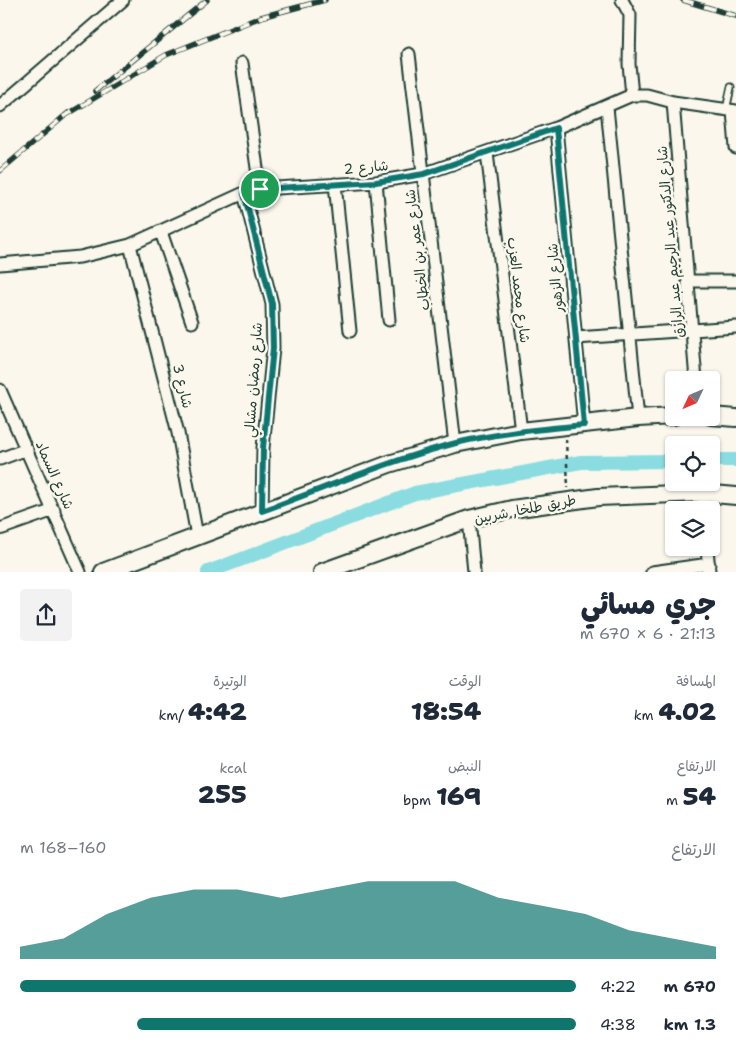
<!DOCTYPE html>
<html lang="ar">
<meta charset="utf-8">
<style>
body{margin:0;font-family:"Shantell Sans","Playpen Sans Arabic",sans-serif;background:#f2f2f3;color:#1f2937;direction:rtl;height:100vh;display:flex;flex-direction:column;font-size:19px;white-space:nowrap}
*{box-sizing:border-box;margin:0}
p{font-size:16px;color:#747a83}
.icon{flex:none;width:28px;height:28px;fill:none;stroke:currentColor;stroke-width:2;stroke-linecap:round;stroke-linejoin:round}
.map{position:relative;height:572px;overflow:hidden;direction:ltr}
.drawer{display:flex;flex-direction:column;background:#fff;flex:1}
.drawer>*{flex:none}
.needle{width:32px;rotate:226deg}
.fabs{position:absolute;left:665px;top:371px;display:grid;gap:10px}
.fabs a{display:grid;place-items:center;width:55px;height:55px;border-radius:5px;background:#fff;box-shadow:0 1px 4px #0004;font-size:25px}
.pin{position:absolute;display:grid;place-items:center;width:42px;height:42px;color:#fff;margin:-21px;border:2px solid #fff;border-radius:50%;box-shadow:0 1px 5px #0007}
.round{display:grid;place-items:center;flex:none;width:52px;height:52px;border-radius:5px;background:#f2f2f3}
.head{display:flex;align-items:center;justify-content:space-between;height:85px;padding:0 20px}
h1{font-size:28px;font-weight:800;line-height:38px}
.metrics{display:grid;grid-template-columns:repeat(3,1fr);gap:8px;height:85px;padding:5px 20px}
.metrics div{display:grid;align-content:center}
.metrics b{font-size:25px;font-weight:800}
.metrics small{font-size:14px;font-weight:400}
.metrics p{font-size:14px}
.chart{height:140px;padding:10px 20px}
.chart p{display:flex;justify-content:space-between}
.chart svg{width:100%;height:90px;margin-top:5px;fill:#0f766e;opacity:.7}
ul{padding:0 20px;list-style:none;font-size:16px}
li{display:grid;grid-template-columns:80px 60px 1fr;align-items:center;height:38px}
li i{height:12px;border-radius:6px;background:#0f766e}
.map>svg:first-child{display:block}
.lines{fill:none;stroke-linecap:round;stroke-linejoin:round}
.canal{stroke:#8adce1;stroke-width:14}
.lane-casing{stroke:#1f3d34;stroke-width:9}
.street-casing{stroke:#1f3d34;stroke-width:15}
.primary-casing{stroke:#1f3d34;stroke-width:20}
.path{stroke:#1f3d34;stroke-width:2.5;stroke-dasharray:4 4;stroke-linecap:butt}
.lane{stroke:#fbf7ec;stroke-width:5.5}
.street{stroke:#fbf7ec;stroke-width:11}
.primary{stroke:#fbf7ec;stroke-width:16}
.rail-casing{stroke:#1f3d34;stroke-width:5.5}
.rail{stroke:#fbf7ec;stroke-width:4;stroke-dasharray:11;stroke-linecap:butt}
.route-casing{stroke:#fff;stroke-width:10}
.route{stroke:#0f766e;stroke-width:6}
.labels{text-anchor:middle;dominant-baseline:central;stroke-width:5;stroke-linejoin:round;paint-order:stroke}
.street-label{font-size:14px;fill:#1f3d34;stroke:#fbf7ec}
</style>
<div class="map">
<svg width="736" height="572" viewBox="0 0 736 572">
<rect width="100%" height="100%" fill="#fbf7ec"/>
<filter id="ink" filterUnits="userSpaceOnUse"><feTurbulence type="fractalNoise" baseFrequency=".02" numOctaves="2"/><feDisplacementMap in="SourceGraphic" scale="10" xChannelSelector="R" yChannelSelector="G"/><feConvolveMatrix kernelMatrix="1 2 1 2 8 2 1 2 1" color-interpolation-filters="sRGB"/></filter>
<g filter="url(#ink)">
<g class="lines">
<path class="canal" d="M 711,460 L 736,460
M 208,572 L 415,493 L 581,462 L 674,461"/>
<defs>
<path id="lane" d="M 726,110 L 731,87"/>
<path id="street" d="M 622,0 L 630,15 L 629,64 L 632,95
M 409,54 L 455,444
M 242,63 L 260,189
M 673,102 L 696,380
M 0,106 L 123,0
M 607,107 L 638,418
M 733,111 L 736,148
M 556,128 L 584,425
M 487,153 L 521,431
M 376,182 L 389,320
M 335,184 L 350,331
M 244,193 L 272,304 L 273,348 L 263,448 L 262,511
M 161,232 L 192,322
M 130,245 L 178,433 L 197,536
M 0,264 L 80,257 L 130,245 L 244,193 L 260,189 L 376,182 L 423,174 L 556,128 L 632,95 L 647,95 L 673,102 L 736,111
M 688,281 L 736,281
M 576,338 L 736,327
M 0,390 L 80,572
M 0,459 L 27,449
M 702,493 L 704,510
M 469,519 L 474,572
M 0,529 L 54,510
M 707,548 L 709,571
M 652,572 L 709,564"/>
<path id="primary" d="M 711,416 L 736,418
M 103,572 L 389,464 L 455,444 L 521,431 L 638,418 L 674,416
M 322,572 L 469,519 L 512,509 L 598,497 L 702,493 L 736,496"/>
</defs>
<use href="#lane" class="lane-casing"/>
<use href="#street" class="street-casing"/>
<use href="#primary" class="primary-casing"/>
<path class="path" d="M 566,439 L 568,488"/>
<use href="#lane" class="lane"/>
<use href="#street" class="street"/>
<use href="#primary" class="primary"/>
<defs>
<path id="rail" d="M 683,0 L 736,16
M 95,91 L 207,0
M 63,117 L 166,55 L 261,17 L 325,0
M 0,171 L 68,113"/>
</defs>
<use href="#rail" class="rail-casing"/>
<use href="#rail" class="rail"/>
</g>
</g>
<g class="lines" filter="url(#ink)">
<defs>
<path id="route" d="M 556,128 L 584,425 C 541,429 498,433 456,443 C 390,460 326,488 262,511 L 263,448 L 273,348 L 272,304 L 244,193 L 260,189 L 376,182 L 424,174 Z"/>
</defs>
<use href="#route" class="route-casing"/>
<use href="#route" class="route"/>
</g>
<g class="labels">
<g class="street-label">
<text transform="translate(366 167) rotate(-5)">شارع 2</text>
<text transform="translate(670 242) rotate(-95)">شارع الدكتور عبد الرحيم عبد الرازق</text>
<text transform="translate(417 250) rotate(-97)">شارع عمر بن الخطاب</text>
<text transform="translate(555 278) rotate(-95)">شارع الزهور</text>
<text transform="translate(519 290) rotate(83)">شارع محمد العزب</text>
<text transform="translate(253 380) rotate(-86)">شارع رمضان مشالي</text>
<text transform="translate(183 386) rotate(77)">شارع 3</text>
<text transform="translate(55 475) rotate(66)">شارع السماد</text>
<text transform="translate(525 509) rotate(-11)">طريق طلخا, شربين</text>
</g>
</g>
</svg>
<div class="fabs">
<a><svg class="needle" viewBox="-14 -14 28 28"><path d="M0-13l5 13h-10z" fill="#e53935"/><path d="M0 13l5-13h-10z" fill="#747a83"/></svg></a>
<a><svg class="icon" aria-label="locate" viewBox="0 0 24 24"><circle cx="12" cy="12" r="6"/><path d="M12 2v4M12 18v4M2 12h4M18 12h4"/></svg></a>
<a><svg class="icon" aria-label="layers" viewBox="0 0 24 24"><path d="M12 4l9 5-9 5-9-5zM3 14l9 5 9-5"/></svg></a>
</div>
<div class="pin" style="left:260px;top:189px;background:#1e9e55"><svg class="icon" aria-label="arrive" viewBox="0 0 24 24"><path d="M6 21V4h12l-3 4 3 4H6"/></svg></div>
</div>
<section class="drawer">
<div class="head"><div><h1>جري مسائي</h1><p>21:13 · 6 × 670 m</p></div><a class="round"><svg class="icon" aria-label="share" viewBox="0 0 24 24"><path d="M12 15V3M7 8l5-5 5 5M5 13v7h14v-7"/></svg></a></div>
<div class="metrics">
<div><p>المسافة</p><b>4.02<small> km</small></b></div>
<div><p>الوقت</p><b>18:54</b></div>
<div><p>الوتيرة</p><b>4:42<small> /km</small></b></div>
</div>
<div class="metrics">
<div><p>الارتفاع</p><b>54<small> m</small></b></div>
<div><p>النبض</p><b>169<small> bpm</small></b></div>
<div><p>kcal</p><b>255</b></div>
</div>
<div class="chart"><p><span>الارتفاع</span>160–168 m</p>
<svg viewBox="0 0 160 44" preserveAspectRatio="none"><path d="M0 44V38L10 34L20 22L30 14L40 10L50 10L60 14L70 10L80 6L90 6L100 6L110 14L120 18L130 22L140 30L150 34L160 38V44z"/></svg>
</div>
<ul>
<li><b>670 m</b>4:22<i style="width:100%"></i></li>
<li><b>1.3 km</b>4:38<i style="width:79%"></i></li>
</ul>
</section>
